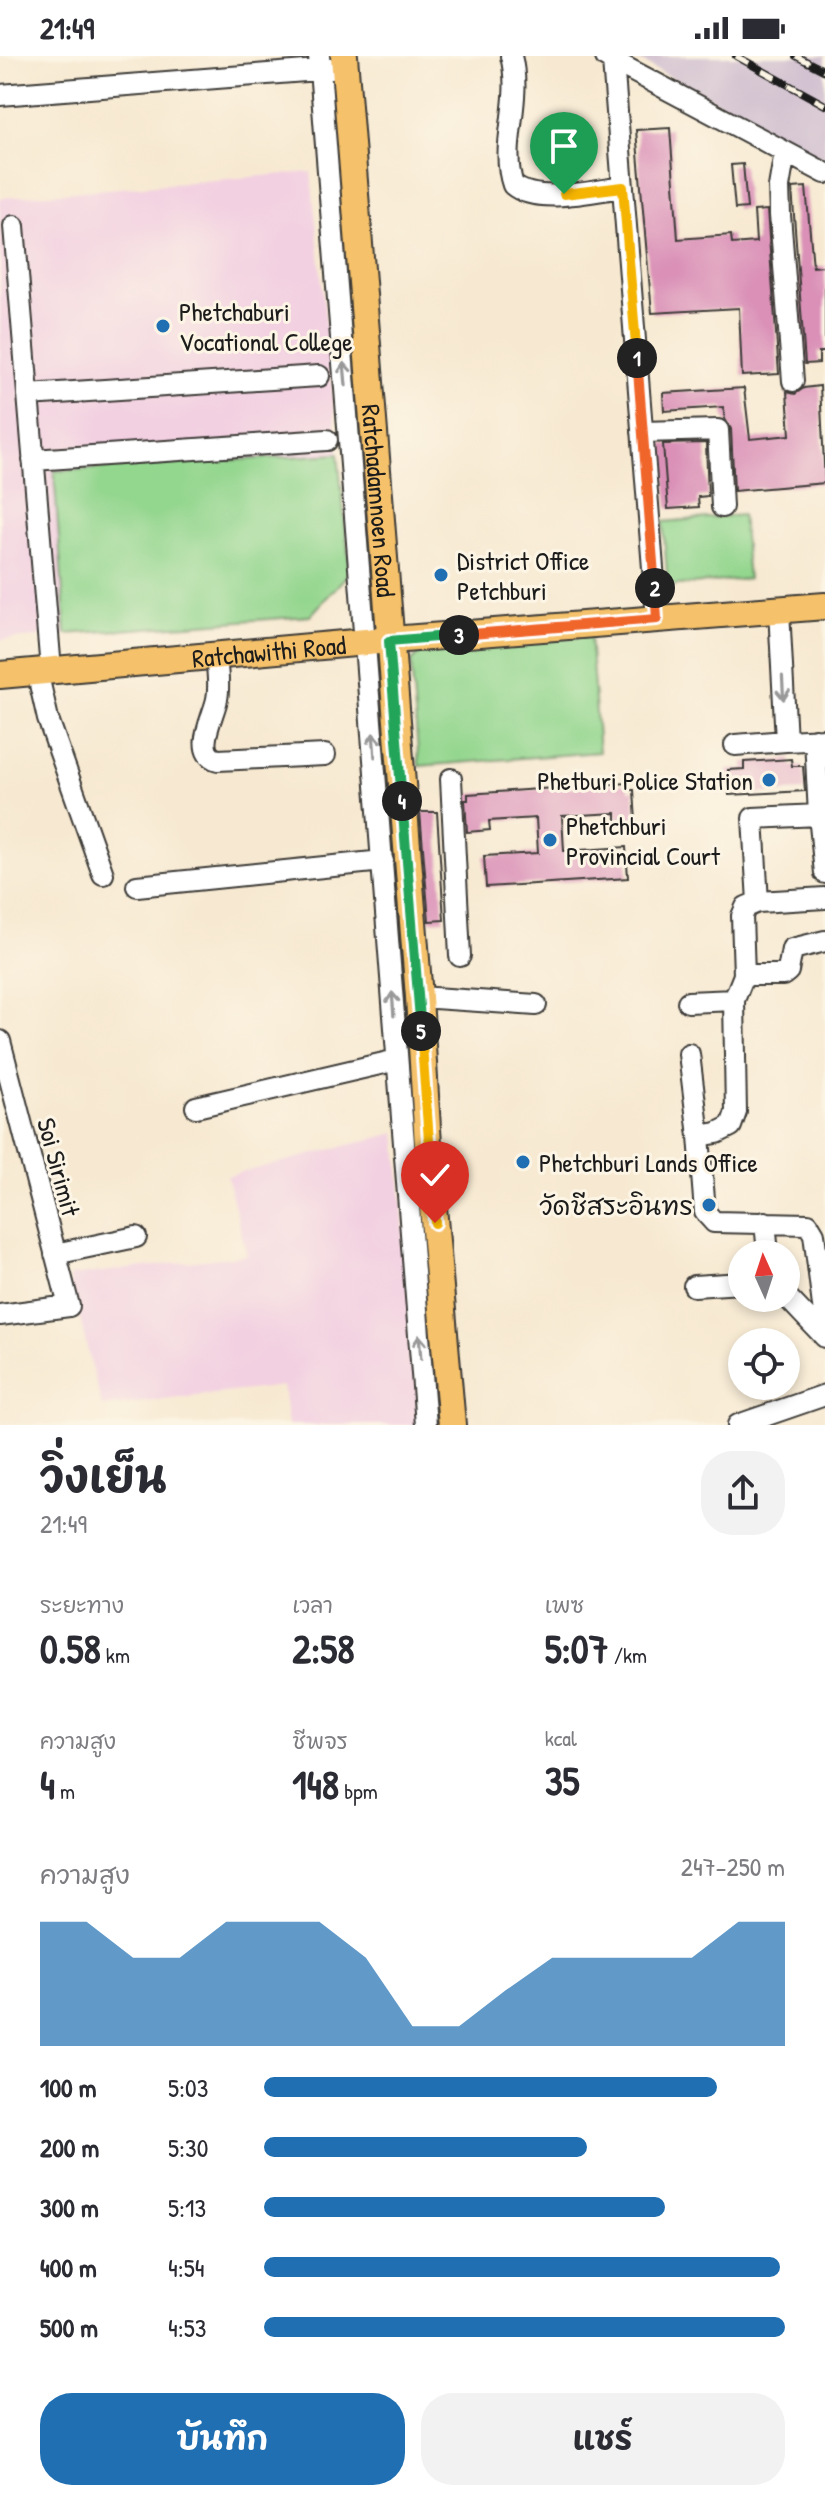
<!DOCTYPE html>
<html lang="th">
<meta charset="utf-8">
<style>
body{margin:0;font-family:"Patrick Hand","Playpen Sans Thai",sans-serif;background:#f2f2f3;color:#2b2b33;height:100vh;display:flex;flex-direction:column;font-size:30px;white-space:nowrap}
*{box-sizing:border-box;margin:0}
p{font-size:26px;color:#7c7c81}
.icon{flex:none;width:44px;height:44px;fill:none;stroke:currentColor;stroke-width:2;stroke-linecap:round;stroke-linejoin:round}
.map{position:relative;height:1369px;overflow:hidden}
.side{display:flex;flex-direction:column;background:#fff;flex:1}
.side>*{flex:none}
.needle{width:52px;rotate:357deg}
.tools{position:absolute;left:728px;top:1184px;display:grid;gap:16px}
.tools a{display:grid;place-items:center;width:72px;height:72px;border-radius:50%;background:#fff;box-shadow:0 4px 12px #0003;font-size:40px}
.pin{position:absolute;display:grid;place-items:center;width:68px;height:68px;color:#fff;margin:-82px -34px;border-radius:50% 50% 50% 0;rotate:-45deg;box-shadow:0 0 8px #0007}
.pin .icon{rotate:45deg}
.km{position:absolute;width:40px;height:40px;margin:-20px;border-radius:50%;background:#222;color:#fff;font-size:22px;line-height:40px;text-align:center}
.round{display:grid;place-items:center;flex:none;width:84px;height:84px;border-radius:32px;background:#f2f2f3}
.headline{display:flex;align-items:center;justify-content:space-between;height:136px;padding:0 40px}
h1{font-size:44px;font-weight:700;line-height:60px}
.stats{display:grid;grid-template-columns:repeat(3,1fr);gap:12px;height:136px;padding:8px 40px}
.stats div{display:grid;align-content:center}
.stats b{font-size:40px;font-weight:700}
.stats small{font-size:22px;font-weight:400}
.stats p{font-size:22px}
.chart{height:224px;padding:16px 40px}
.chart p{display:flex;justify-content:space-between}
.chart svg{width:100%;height:144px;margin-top:8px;fill:#1f6fb2;opacity:.7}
.button{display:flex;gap:16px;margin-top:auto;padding:16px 40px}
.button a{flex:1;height:92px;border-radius:32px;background:#1f6fb2;color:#fff;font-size:32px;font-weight:700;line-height:92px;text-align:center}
.button a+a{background:#f2f2f3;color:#2b2b33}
ul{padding:0 40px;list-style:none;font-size:26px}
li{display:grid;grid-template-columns:128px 96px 1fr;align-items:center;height:60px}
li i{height:20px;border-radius:10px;background:#1f6fb2}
.status{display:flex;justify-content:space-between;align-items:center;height:56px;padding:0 40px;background:#fff;direction:ltr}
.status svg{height:22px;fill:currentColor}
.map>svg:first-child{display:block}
.built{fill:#f2cfe1}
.industrial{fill:#cfbdcf}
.green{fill:#93d68e;stroke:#587955;stroke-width:2}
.building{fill:#da90b7}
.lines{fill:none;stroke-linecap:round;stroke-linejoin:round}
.minor-casing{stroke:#3d3b37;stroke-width:24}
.major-casing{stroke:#3d3b37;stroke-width:30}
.minor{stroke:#fff;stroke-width:20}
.major{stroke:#f5c16b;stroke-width:26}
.rail-casing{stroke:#1c1c1c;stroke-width:8}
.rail{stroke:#fcf5e5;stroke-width:5;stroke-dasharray:15;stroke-linecap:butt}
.oneway{stroke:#999}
.split-1-casing{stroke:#fff;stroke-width:16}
.split-2-casing{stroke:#fff;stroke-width:16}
.split-3-casing{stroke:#fff;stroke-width:16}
.split-4-casing{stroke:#fff;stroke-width:16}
.split-5-casing{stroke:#fff;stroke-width:16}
.split-6-casing{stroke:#fff;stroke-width:16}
.split-1{stroke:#f5b400;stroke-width:10}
.split-2{stroke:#f0652b;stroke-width:10}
.split-3{stroke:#f0652b;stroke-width:10}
.split-4{stroke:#22a559;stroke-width:10}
.split-5{stroke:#22a559;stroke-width:10}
.split-6{stroke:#f5b400;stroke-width:10}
.poi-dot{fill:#1f6fb2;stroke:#fcf5e5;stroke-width:3}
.labels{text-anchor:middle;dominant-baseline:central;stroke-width:6;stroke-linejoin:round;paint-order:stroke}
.poi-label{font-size:26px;fill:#1c1c1c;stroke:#fcf5e5;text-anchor:start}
.street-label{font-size:26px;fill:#1c1c1c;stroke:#fcf5e5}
</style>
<div class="status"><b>21:49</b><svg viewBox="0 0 49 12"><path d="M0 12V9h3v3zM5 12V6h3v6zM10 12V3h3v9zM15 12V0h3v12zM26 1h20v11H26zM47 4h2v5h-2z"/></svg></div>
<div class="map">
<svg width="825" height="1369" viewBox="0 0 825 1369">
<rect width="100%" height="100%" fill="#fcf5e5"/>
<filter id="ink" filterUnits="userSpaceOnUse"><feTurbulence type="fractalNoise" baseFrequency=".0125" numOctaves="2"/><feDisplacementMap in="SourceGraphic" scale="16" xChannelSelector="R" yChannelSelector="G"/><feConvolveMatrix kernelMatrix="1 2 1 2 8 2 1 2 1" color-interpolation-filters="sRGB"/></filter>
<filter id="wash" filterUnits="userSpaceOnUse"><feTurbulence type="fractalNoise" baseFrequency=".006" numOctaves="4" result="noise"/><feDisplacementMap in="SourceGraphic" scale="32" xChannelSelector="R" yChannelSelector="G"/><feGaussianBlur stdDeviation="1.8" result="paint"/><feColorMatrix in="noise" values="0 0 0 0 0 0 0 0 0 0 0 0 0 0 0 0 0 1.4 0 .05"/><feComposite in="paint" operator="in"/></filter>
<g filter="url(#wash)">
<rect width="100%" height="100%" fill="#f7e9d1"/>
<path class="built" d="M 311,116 L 350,516 L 310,560 L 0,584 L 0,142 Z
M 396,1077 L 420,1369 L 288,1369 L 283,1330 L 102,1351 L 69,1220 L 247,1199 L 227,1120 Z"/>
<path class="industrial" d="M 631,0 L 825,0 L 825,104 Z"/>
<path class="green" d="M 338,398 L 350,516 L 310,560 L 66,578 L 54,415 Z
M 742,459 L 748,523 L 668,530 L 663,466 Z
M 590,580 L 599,696 L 419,710 L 411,606 L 423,593 Z"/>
<g id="blocks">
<path class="building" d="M 670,72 L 678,183 L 731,179 L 732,188 L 756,186 L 754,155 L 767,154 L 779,318 L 742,320 L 739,252 L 652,257 L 636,74 Z
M 743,108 L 747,152 L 735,153 L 731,109 Z
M 806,131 L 813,211 L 825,210 L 825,296 L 819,296 L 819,307 L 805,308 L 792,132 Z
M 820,330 L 825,427 L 734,435 L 731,373 L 725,363 L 723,351 L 664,355 L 663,337 L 744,332 L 750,383 L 790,379 L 787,336 L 795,338 L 804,332 Z
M 706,387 L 708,440 L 698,441 L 699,451 L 668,453 L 663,388 Z
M 791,703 L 792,710 L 803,710 L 805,735 L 729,739 L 728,714 L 744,713 L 744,706 Z
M 628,727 L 629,734 L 634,734 L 636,766 L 616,767 L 616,757 L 562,760 L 564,795 L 626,791 L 628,822 L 486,831 L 484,800 L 538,797 L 536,762 L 489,765 L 490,774 L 467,776 L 465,744 L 468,744 L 468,738 Z
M 420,756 L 437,756 L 444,864 L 429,865 Z"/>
</g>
</g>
<g filter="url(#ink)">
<use href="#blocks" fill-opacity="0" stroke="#3d3b37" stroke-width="2"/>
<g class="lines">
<defs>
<path id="minor" d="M 319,0 L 426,1369
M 511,0 C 523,46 499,89 513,129 C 537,149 594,135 623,131
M 606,1 L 825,117
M 613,5 L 657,563
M 0,39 L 331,13
M 785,96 L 779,131 L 780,159 L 793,325
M 14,170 L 51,614
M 28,339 L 319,320
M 642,376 L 718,374 L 722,451
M 33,404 L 327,384
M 779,554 L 786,685 L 825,683
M 216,599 C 217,613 220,629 217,643 C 214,660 192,697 218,704 L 325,699
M 37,615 L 48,663 L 103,818
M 815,683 L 819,759
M 735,689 L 786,685
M 451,723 L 460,900
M 825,817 L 819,759 L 753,762 L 758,846 L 825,842
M 137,830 L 383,805
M 744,919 L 783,919 L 788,915 L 792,893 L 825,885
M 419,941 L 536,949
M 734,944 L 744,919 L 742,860 L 746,851 L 758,846
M 688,946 L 734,944 L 736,1056 L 731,1070 L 717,1077 L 699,1080 L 705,1156 L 714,1166 L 808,1168 L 814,1178 L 825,1266
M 0,985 L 69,1250 L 0,1259
M 689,998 L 699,1080
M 196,1051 L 397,1004
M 765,1166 L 768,1198
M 55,1198 L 136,1181
M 694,1230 L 742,1227
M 786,1240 L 825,1281
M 738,1369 L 825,1339"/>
<g id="major">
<path id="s1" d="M 344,0 L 419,941 L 429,1105 L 452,1369"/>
<path id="s2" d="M 0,619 L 366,586 L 825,550"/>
</g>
</defs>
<use href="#minor" class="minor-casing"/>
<use href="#major" class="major-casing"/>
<use href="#minor" class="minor"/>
<use href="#major" class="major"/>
<defs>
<path id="rail" d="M 736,0 L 825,49
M 796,0 L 825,15"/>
</defs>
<use href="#rail" class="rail-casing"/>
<use href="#rail" class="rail"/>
</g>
<defs><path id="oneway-shaft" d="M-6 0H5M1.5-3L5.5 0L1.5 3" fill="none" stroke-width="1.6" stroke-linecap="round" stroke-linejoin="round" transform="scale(2)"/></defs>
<g class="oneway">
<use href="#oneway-shaft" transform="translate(345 318) rotate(-95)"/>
<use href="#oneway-shaft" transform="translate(783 632) rotate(87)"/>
<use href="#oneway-shaft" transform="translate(374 689) rotate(-94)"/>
<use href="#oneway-shaft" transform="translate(393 948) rotate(-94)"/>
<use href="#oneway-shaft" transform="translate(420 1291) rotate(-94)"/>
</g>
</g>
<g class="lines" filter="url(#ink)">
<defs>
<path id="split-1" d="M 564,138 L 623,131 L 637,302"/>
<path id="split-2" d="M 637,302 L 655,532"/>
<path id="split-3" d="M 459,579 L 657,563 L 655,532"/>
<path id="split-4" d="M 402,745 L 389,585 L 459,579"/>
<path id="split-5" d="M 402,745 L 421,975"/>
<path id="split-6" d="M 421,975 L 435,1167"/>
</defs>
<use href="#split-1" class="split-1-casing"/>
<use href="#split-2" class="split-2-casing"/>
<use href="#split-3" class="split-3-casing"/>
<use href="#split-4" class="split-4-casing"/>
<use href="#split-5" class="split-5-casing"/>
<use href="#split-6" class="split-6-casing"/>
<use href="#split-1" class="split-1"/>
<use href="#split-2" class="split-2"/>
<use href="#split-3" class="split-3"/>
<use href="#split-4" class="split-4"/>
<use href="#split-5" class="split-5"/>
<use href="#split-6" class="split-6"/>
</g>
<g class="poi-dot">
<circle cx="163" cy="270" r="8"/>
<circle cx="441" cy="519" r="8"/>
<circle cx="769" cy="724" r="8"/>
<circle cx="550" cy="784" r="8"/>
<circle cx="523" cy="1106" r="8"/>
<circle cx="709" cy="1149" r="8"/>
</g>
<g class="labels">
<g class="poi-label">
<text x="179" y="255">Phetchaburi<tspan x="179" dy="30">Vocational College</tspan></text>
<text x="457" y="504">District Office<tspan x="457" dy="30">Petchburi</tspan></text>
<text x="753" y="724" text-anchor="end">Phetburi Police Station</text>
<text x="566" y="769">Phetchburi<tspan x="566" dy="30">Provincial Court</tspan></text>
<text x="539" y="1106">Phetchburi Lands Office</text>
<text x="693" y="1149" text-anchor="end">วัดชีสระอินทร</text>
</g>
<g class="street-label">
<text stroke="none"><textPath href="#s1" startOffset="446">Ratchadamnoen Road</textPath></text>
<text stroke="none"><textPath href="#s2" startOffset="270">Ratchawithi Road</textPath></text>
<text transform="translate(59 1111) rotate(75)">Soi Sirimit</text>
</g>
</g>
</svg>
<div class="tools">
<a><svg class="needle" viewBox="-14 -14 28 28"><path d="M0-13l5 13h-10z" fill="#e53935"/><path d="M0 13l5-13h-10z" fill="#7c7c81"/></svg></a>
<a><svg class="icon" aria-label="locate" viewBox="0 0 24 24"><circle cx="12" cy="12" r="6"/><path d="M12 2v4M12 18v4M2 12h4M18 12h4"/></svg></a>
</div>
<div class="pin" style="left:564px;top:138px;background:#1e9e55"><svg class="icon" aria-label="arrive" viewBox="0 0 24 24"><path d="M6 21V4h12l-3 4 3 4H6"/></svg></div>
<div class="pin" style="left:435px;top:1167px;background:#d93025"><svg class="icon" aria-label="check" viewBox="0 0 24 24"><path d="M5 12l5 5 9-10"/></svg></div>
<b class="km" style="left:637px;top:302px">1</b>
<b class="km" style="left:655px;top:532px">2</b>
<b class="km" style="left:459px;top:579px">3</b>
<b class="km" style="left:402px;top:745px">4</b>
<b class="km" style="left:421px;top:975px">5</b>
</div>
<section class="side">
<div class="headline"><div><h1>วิ่งเย็น</h1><p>21:49</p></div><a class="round"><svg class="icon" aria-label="share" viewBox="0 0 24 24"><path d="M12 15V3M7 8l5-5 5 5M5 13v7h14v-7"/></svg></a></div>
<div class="stats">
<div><p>ระยะทาง</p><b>0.58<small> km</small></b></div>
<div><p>เวลา</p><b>2:58</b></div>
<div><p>เพซ</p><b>5:07<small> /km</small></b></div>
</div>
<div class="stats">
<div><p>ความสูง</p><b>4<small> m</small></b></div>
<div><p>ชีพจร</p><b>148<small> bpm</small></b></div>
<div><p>kcal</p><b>35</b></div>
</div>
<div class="chart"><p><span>ความสูง</span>247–250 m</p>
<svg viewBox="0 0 160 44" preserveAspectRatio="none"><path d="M0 44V6L10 6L20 17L30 17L40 6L50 6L60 6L70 17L80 38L90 38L100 27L110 17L120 17L130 17L140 17L150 6L160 6V44z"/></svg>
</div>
<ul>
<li><b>100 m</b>5:03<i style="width:87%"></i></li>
<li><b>200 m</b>5:30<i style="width:62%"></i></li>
<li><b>300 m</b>5:13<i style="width:77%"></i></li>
<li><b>400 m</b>4:54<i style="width:99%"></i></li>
<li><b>500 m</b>4:53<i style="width:100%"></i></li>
</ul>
<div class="button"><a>บันทึก</a><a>แชร์</a></div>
</section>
